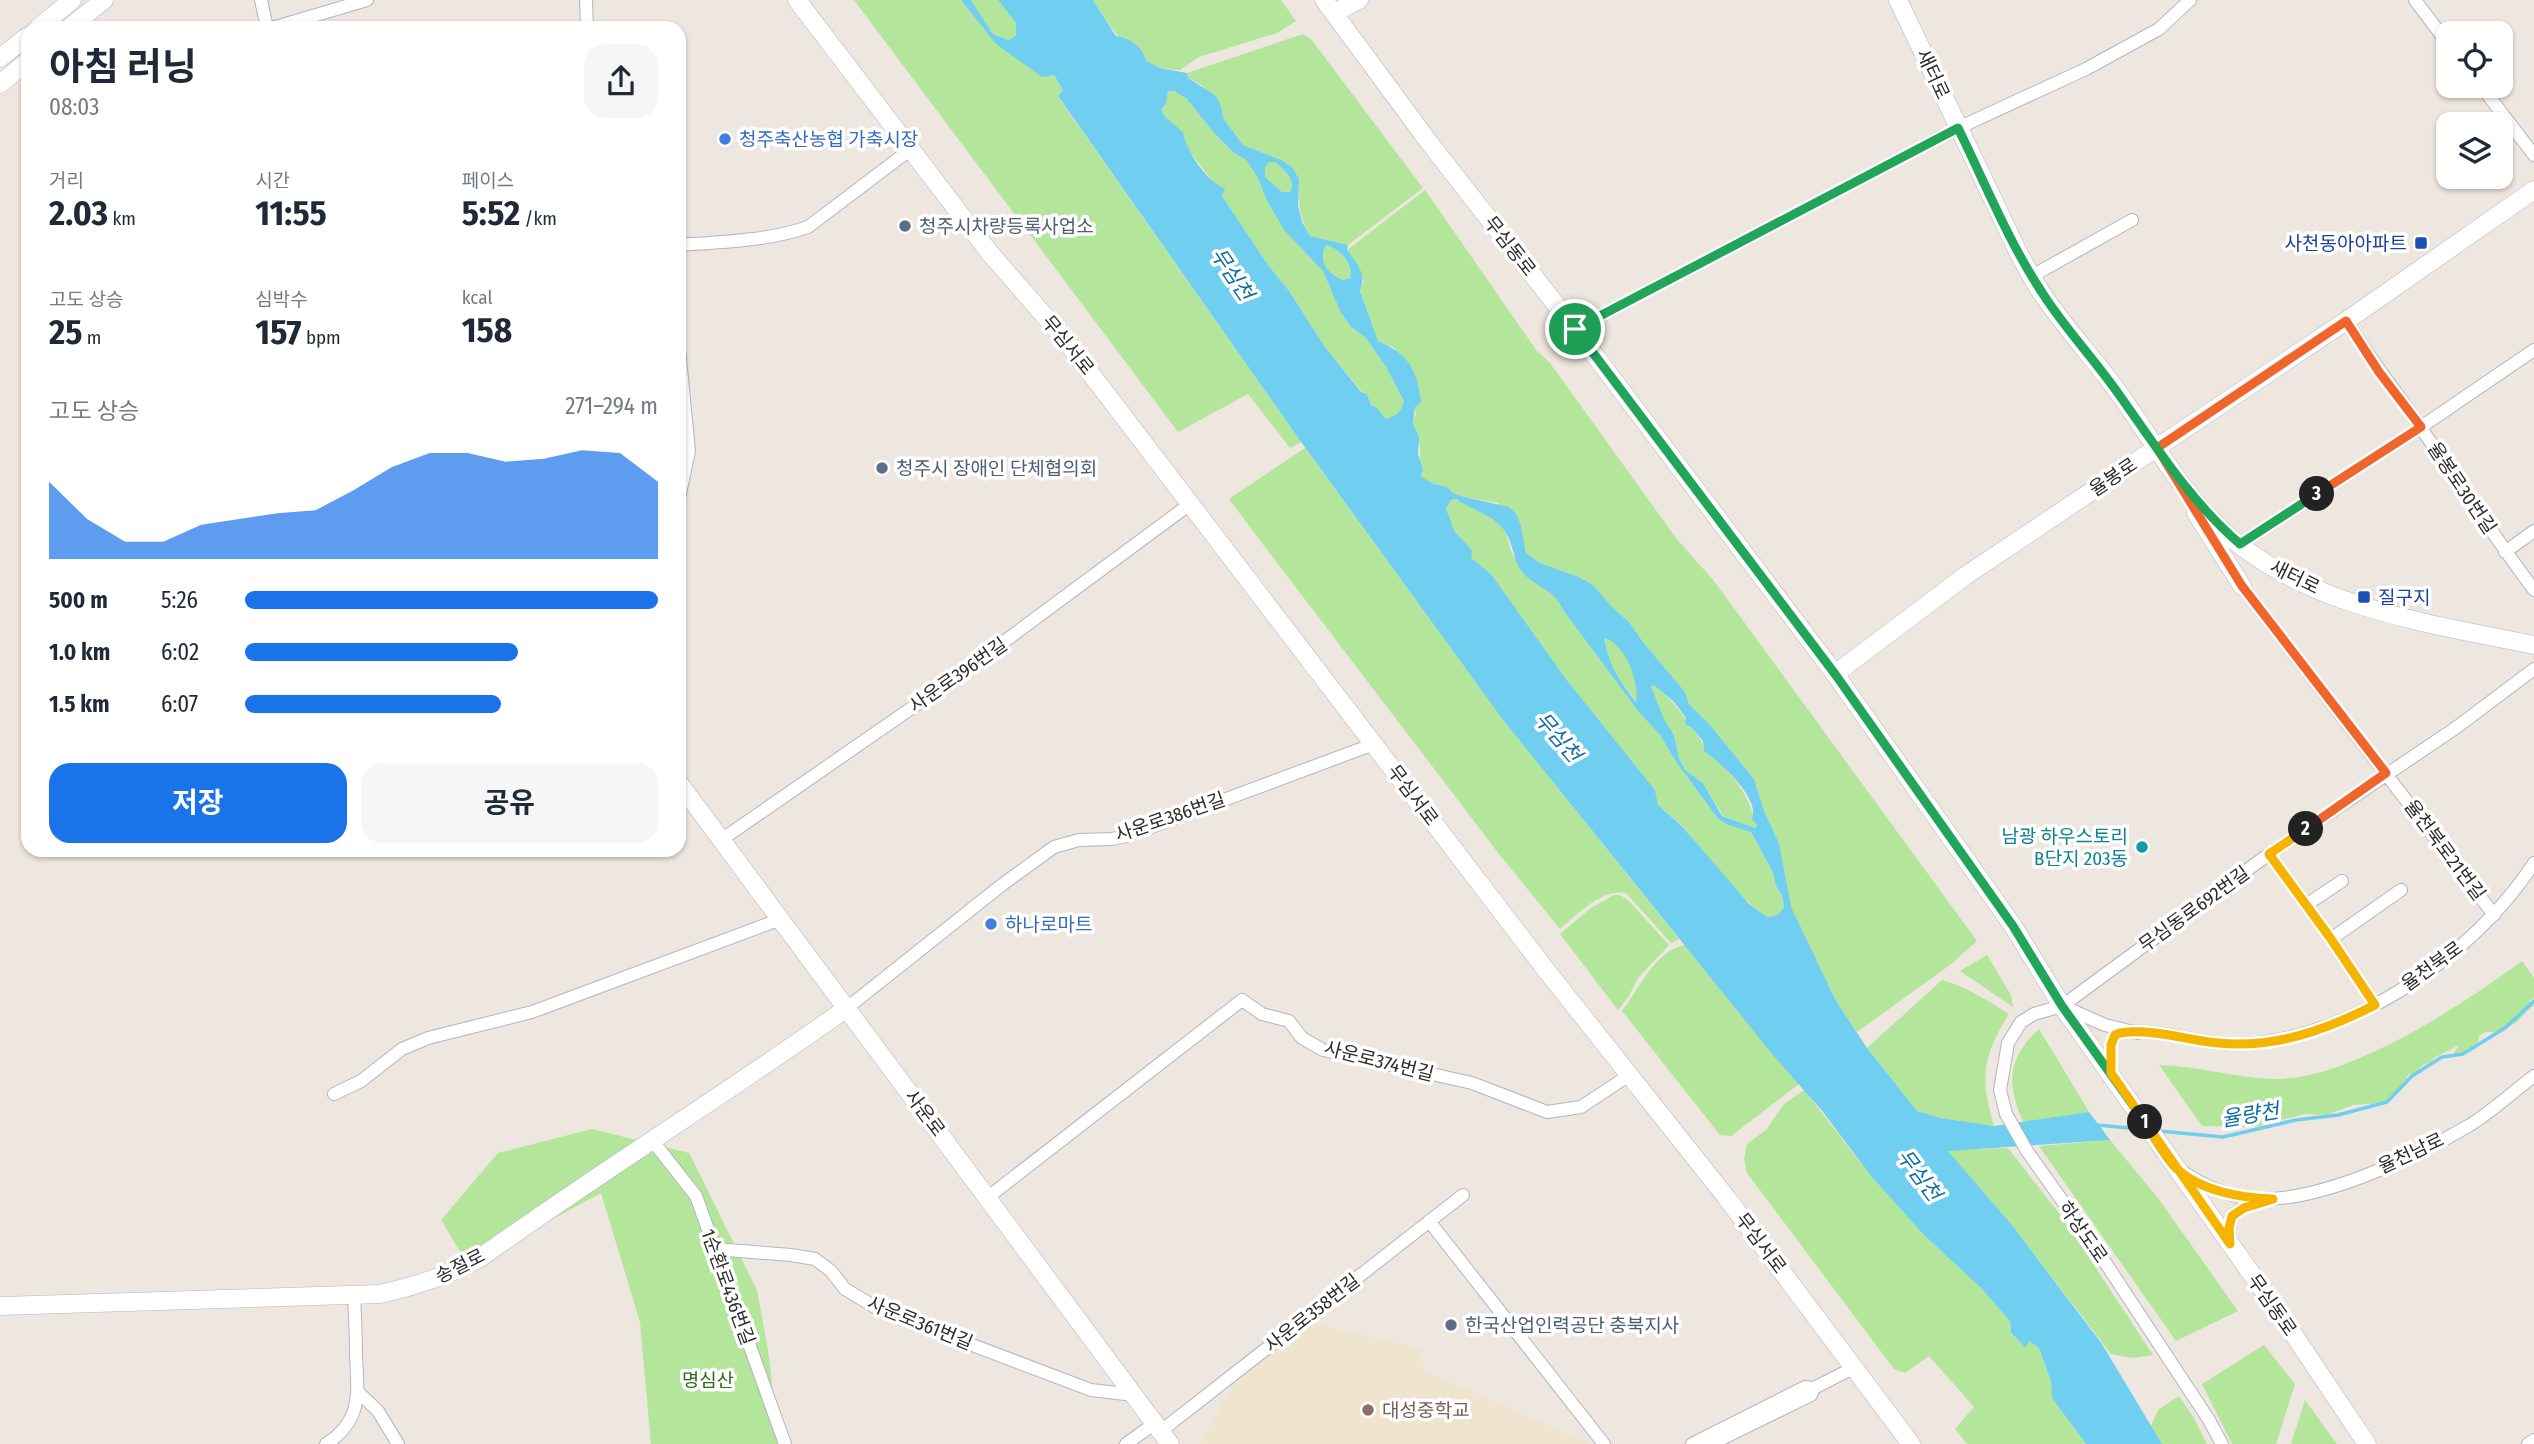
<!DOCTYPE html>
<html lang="ko">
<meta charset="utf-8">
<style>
body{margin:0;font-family:"Fira Sans Condensed","Noto Sans KR",sans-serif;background:#f6f6f7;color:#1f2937;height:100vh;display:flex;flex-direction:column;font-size:26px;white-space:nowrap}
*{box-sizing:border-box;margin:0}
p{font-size:23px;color:#747a83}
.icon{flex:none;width:38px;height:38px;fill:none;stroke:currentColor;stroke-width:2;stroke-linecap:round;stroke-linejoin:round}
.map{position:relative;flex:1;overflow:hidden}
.details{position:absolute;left:21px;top:21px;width:665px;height:836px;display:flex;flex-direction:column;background:#fff;border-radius:21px;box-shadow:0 2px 5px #0004}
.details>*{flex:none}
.buttons{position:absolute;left:2436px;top:21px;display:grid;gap:14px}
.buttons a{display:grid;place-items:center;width:77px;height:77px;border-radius:14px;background:#fff;box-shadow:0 2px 5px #0004;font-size:35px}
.pin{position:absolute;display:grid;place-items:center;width:60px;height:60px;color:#fff;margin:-30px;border:4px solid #fff;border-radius:50%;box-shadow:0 2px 7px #0007}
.km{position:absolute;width:35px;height:35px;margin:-18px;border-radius:50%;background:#222;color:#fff;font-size:19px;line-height:35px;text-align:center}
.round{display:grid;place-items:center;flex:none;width:74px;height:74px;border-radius:21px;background:#f6f6f7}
.headline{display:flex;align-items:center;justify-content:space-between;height:119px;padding:0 28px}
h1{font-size:38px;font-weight:700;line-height:52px}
.stats{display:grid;grid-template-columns:repeat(3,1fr);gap:10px;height:119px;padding:7px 28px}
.stats div{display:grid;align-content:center}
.stats b{font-size:35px;font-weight:700}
.stats small{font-size:19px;font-weight:400}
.stats p{font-size:19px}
.chart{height:196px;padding:14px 28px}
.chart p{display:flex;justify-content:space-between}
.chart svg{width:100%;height:126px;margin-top:7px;fill:#1a73e8;opacity:.7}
.action{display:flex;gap:14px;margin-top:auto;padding:14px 28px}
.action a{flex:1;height:80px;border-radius:21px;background:#1a73e8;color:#fff;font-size:28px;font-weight:700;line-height:80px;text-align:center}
.action a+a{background:#f6f6f7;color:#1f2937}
ul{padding:0 28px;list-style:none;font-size:23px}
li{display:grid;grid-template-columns:112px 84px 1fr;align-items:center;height:52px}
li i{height:18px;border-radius:9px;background:#1a73e8}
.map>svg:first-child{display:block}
.education{fill:#efe5ce}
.green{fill:#b3e59a}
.water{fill:#70cef1;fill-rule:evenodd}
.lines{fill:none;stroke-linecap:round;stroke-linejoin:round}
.stream{stroke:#70cef1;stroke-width:3.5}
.street-casing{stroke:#b2b5c0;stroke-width:14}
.secondary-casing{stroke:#b2b5c0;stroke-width:19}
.street{stroke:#fff;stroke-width:12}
.secondary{stroke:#fff;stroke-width:18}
.split-1-casing{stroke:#fff;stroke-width:14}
.split-2-casing{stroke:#fff;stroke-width:14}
.split-3-casing{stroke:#fff;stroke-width:14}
.split-4-casing{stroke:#fff;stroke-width:14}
.split-1{stroke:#22a559;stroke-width:9}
.split-2{stroke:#f5b400;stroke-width:9}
.split-3{stroke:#f0652b;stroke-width:9}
.split-4{stroke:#22a559;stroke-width:9}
.shop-dot{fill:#3f7fe0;stroke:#fff;stroke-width:2.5}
.service-dot{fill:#5c6f8a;stroke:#fff;stroke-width:2.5}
.transit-dot{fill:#1a4fb4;stroke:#fff;stroke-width:2.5}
.culture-dot{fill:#0f9aa8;stroke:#fff;stroke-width:2.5}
.education-dot{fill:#8d6e63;stroke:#fff;stroke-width:2.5}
.labels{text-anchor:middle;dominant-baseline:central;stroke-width:7;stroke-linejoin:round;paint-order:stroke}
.street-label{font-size:19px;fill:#2c2c2c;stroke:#fff}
.shop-label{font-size:19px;fill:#366cbe;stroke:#fff;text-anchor:start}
.service-label{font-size:19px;fill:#4e5e75;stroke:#fff;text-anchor:start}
.transit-label{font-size:19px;fill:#164399;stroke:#fff;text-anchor:end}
.culture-label{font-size:19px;fill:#0d838f;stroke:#fff;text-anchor:end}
.park-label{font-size:19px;fill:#2a6c19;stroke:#fff}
.education-label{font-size:19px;fill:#785e54;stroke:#fff;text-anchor:start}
.water-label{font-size:21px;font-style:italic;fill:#0b6da1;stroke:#fff}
</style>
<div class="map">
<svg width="2534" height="1444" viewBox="0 0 2534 1444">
<rect width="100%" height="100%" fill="#eee7df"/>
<path class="education" d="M 1312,1323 L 1420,1348 L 1425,1371 L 1591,1444 L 1200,1444 L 1236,1379 Z"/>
<path class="green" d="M 854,0 L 961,0 L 995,43 L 1054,75 L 1063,90 L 1058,97 L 1301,442 L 1290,448 L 1248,394 L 1178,432 Z
M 971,0 L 998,0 L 1016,23 L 1016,36 L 1008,40 L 993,34 Z
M 1093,0 L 1281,0 L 1296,21 L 1277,33 L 1199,57 L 1180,70 C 1173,69 1165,69 1158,67 C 1127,56 1110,25 1093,0 Z
M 1303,34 L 1311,39 L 1423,188 L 1348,245 L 1310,236 C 1299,217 1298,201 1299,179 L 1281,160 L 1243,145 L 1223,118 L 1221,106 L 1201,85 L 1188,78 L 1187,73 Z
M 1168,91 L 1174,91 L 1187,99 L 1214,133 L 1233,152 L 1246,160 L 1258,178 L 1267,201 L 1284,230 L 1323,271 L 1340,311 L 1350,326 L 1365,337 L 1386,367 L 1404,401 C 1401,412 1397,416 1386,419 L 1376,407 L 1371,405 L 1367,394 L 1362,392 L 1325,347 L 1289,291 L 1268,265 L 1222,196 L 1224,188 L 1216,186 L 1184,144 L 1183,132 L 1165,118 L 1161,109 L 1166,104 Z
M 1269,162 L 1275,162 C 1285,170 1297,179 1290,192 L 1282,192 L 1265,177 L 1265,167 Z
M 1425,190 L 1537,351 L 1550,363 L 1676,538 L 1714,581 L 1977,941 L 1950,965 L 1857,1032 L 1835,999 L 1790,907 L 1779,843 L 1764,811 L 1754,779 L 1710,725 L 1689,704 L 1685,692 L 1643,642 L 1629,622 L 1612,607 L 1593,585 L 1579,577 L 1540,563 L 1526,553 L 1521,526 L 1498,503 L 1461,496 L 1453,493 L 1447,487 L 1434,484 L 1420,476 L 1420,447 L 1413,424 L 1416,413 L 1395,348 L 1378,341 L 1360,291 L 1364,281 L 1347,250 Z
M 1326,245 C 1339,248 1354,264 1350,278 L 1343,280 C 1328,275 1317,259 1326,245 Z
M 1305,448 L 1503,720 L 1679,939 L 1671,943 L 1626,893 C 1601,889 1578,914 1560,929 L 1499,854 L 1262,543 L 1229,499 Z
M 1456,499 C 1469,508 1483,511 1495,520 C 1512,534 1506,546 1515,558 C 1528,578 1554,587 1563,610 L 1638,711 L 1660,735 L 1687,777 L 1718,819 L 1750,831 L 1773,873 L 1776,886 L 1782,895 L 1784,907 L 1778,915 L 1767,917 L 1752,906 L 1727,881 L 1681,824 L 1658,805 L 1655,790 L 1566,679 L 1491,574 L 1470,558 L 1472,550 L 1455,532 L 1446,509 L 1451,500 Z
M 1604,638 C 1627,643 1639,680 1637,702 C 1620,682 1608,663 1604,638 Z
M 1654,684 C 1669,698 1680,710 1691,727 C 1697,736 1703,739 1704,751 C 1732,770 1748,794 1757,825 L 1754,828 L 1723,816 L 1703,783 L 1685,770 L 1679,758 L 1674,735 L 1664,720 L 1651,687 Z
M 1614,895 L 1620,895 L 1628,900 L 1669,945 L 1638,978 L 1629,996 L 1618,1010 L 1560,934 L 1591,908 Z
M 1685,945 L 1799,1084 L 1731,1136 L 1720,1135 L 1622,1011 C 1638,991 1656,949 1685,945 Z
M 1987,955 L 2011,995 L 2013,1007 L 1960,971 Z
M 2522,961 L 2534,978 L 2534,998 L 2529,1001 L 2534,1006 C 2525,1010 2521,1021 2512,1025 C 2508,1026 2499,1032 2496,1032 C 2488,1033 2487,1030 2479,1036 L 2478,1043 C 2473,1046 2461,1056 2456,1057 L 2454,1053 L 2459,1045 L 2434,1058 L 2431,1062 L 2423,1065 L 2412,1075 L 2409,1074 L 2406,1078 L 2409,1081 L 2398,1088 L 2386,1103 L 2353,1105 L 2327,1115 L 2304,1114 L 2256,1127 L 2202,1126 L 2159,1065 C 2198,1066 2236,1078 2275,1079 C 2349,1080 2464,1004 2522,961 Z
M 1942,980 C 1967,987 1987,1000 2009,1014 C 1982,1057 1980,1078 1994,1126 L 1941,1118 L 1917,1111 L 1867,1048 Z
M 2039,1029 L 2089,1112 L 2024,1123 C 2006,1086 2007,1057 2039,1029 Z
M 1804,1090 L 1871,1176 L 1923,1234 L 1982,1289 L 2010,1321 L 2011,1334 L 2026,1347 L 2029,1341 L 2039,1348 L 2051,1381 L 2052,1398 L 2086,1444 L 1967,1444 L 1955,1429 L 1974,1407 L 1929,1356 L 1905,1373 L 1894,1369 L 1747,1173 L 1744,1159 L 1747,1144 L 1766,1130 L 1784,1104 Z
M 592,1129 L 689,1153 L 757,1290 L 769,1356 L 778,1444 L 651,1444 L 640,1322 L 601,1193 L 468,1265 L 441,1220 L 498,1153 Z
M 2110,1140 L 2158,1198 L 2238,1311 L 2176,1341 L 2039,1146 Z
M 2008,1148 L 2065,1221 L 2153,1355 L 2133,1358 L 2111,1354 L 2012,1225 L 1947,1150 Z
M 2264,1345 L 2295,1384 L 2276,1444 L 2232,1444 L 2202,1384 Z
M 2179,1396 L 2194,1418 L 2207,1444 L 2162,1444 L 2151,1426 L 2158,1410 Z
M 2305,1400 L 2337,1444 L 2291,1444 Z"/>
<path class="water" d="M 961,0 L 971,0 L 993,34 L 1008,40 L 1016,36 L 1016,23 L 998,0 L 1093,0 L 1116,36 C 1131,39 1143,47 1146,61 L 1160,68 L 1187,73 L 1188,78 L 1216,96 L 1221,106 L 1223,118 L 1243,145 L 1281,160 L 1292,167 L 1299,179 L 1298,205 L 1302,222 L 1310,236 L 1348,245 L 1347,250 C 1357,264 1367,273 1360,291 L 1378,341 C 1409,354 1417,370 1421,402 L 1415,407 L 1413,424 L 1419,437 L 1418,454 L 1423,470 L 1420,476 L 1434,484 L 1447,487 L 1453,493 L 1461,496 L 1509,507 L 1516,514 L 1521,526 L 1526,553 L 1540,563 L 1579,577 L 1593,585 L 1612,607 L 1629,622 L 1643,642 L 1685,692 L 1689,704 L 1710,725 L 1754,779 L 1764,811 L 1779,843 L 1791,907 L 1835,999 L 1867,1048 L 1917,1111 L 1941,1118 L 1994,1126 L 2089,1112 L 2110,1140 L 1948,1151 L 2012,1225 L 2102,1344 L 2162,1444 L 2086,1444 L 2052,1398 L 2051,1381 L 2039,1348 L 2029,1341 L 2026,1348 L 2011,1333 L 2010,1321 L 1982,1289 L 1923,1234 L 1871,1176 L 1823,1112 L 1773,1055 L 1503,720 L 1301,442 L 1058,96 L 1063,90 L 1054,75 L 1042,77 L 995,43 ZM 1168,91 L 1174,91 L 1187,99 L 1214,133 L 1233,152 L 1246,160 L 1258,178 L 1267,201 L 1284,230 L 1323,271 L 1340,311 L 1350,326 L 1365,337 L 1386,367 L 1404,401 C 1401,412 1397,416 1386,419 L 1376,407 L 1371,405 L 1367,394 L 1361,392 L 1325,347 L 1289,291 L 1268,265 L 1222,196 L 1225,188 C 1208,184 1185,149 1183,132 L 1165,117 L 1161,109 L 1166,104 ZM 1269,162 L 1275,162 C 1284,170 1297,179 1290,192 L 1282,192 L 1265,177 L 1265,167 ZM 1326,245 C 1339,248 1354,264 1350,278 L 1343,280 C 1328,275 1317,260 1326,245 ZM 1456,499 C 1473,511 1494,514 1506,533 C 1514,546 1513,561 1523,573 C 1537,588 1555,590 1563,610 L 1638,711 L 1660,735 L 1677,763 L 1718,819 L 1728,825 L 1751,832 L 1773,873 L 1776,886 L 1782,895 L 1784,907 L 1778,915 L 1767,917 L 1749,904 L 1681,825 L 1658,805 L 1655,790 L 1566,679 L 1491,574 L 1471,558 L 1472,550 L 1455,532 L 1446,509 L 1451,500 ZM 1604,638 C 1625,643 1640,682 1636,702 C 1620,682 1608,663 1604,638 ZM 1654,685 L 1674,702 L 1686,718 L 1685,722 L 1687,726 L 1690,726 L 1703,741 L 1704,751 C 1720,762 1761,799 1752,819 L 1757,825 L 1755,828 L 1722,816 L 1703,783 L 1685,770 L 1679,758 L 1674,735 L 1664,719 L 1651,687 Z"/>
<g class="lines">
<path class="stream" d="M 2096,1125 L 2141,1129
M 2159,1131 L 2223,1137 L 2296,1120 L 2338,1115 L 2387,1102 L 2412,1076 L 2442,1057 L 2463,1054 L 2505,1028 L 2534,1001"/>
<defs>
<path id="street" d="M 261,0 L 267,28
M 586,0 L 587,28
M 2415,0 L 2448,44
M 272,28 L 367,0
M 2481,86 L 2534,155
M 679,245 C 722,242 767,241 808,227 L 911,149
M 2032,276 L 2132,220
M 2346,321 C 2370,359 2398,394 2423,431 C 2460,484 2495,538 2534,590
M 1575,329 L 1958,128 L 2086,69 L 2159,29 L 2190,0
M 679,348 L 689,451 L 679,498
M 2240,544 L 2421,427 L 2534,350
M 2505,552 L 2534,531
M 2242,586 L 2494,915
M 721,840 L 955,678 L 1190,504
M 2269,854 L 2331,939 L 2375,1005
M 2306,905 L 2342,881
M 2331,939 L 2401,890
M 2062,1006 L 2269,854 L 2457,727 L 2534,669
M 847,1008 L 1003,884 L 1054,847 L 1079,840 L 1112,839 L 1127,836 L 1374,744
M 2138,1033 L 2105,1025 L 2062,1006 L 2034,1014 L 2021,1022 L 2008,1043 L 2000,1090 L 2006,1114 L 2027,1151 L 2093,1244 L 2209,1420 L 2222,1444
M 2111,1073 L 2111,1045 L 2115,1035 L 2120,1033 C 2162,1027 2202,1046 2243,1044 C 2354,1038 2474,955 2534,863
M 334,1094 L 361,1081 L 402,1049 L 428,1038 L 532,1012 L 781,919
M 652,1140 L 696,1196 L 785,1444
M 2183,1172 C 2203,1185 2224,1195 2248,1198 C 2310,1207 2416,1157 2470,1125 C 2492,1111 2513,1092 2534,1076
M 987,1198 L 1242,1000 L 1262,1014 L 1289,1021 L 1302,1038 L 1323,1050 L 1472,1083 L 1547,1112 L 1581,1107 L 1628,1076
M 1429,1221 L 1604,1444
M 2230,1244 L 2229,1228 L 2232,1216 L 2244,1207 L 2263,1202
M 715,1249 L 791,1255 L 815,1259 L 831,1271 L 845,1289 L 880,1310 L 1091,1390 L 1134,1395
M 357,1391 L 378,1411 L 398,1444
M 1161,1431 L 1463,1195
M 326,1444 C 362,1421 358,1394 356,1356 C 356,1336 355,1315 354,1295
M 1126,1444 L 1155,1423
M 1692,1444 L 1805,1387 L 1814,1388 L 1855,1367
M 1711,1444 L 1811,1395 L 1814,1388
M 2528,1444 L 2534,1440"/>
<path id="secondary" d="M 797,0 L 989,252 L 1062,336 L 1546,970 L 1726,1197 L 1911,1444
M 1324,0 L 1431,145 L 1575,329 L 1835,674 L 2013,926 L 2062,1006 L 2275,1307 L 2367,1444
M 1898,0 L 2019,254 C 2027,268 2034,282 2043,295 C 2066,329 2094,359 2118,392 C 2147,432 2172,476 2205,513 C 2287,604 2420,622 2534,645
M 1334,13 L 1359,0
M 38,28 L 72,0
M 69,28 L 104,0
M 0,58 L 28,36
M 0,84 L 28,61
M 2196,513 L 2242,586
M 1835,674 L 1965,576 L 2346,321 L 2534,190
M 679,783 L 1170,1444
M 0,1306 L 380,1294 C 416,1286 448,1276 480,1258 C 600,1172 726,1094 847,1008"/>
</defs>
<use href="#street" class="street-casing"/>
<use href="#secondary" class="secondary-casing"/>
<use href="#street" class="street"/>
<use href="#secondary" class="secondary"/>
</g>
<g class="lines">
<defs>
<path id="split-1" d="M 1575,329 L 1835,674 L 2013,926 L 2062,1006 L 2145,1122"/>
<path id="split-2" d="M 2145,1122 C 2154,1137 2164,1156 2176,1168 C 2200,1191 2241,1198 2273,1199 L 2244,1208 L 2232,1216 L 2229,1228 L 2230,1244 L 2111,1073 L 2111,1045 L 2115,1035 L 2120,1033 C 2153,1028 2186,1040 2218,1043 C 2273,1049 2326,1030 2375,1005 L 2331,939 L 2269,854 L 2306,829"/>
<path id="split-3" d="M 2306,829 L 2386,773 L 2242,586 L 2157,448 L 2346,321 L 2379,372 L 2421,427 L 2317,494"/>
<path id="split-4" d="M 1575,329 L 1958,128 C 1985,183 2009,243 2043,294 C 2066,330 2096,361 2120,396 C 2157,448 2191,502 2240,544 L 2317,494"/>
</defs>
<use href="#split-1" class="split-1-casing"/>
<use href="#split-2" class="split-2-casing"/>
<use href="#split-3" class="split-3-casing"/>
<use href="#split-4" class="split-4-casing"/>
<use href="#split-1" class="split-1"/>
<use href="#split-2" class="split-2"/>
<use href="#split-3" class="split-3"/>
<use href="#split-4" class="split-4"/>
</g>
<g class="shop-dot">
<circle cx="725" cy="139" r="7"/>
<circle cx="991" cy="924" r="7"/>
</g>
<g class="service-dot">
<circle cx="905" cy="226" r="7"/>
<circle cx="882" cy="468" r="7"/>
<circle cx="1451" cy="1325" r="7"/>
</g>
<g class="transit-dot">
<rect x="2414" y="236" width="14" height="14" rx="3.5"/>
<rect x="2357" y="590" width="14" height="14" rx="3.5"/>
</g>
<circle class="culture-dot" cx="2142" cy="847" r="7"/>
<circle class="education-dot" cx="1368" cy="1410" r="7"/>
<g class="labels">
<g class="street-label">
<text transform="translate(1933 74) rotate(65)">새터로</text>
<text transform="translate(1510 246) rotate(52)">무심동로</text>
<text transform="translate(1068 345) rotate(51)">무심서로</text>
<text transform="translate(2113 477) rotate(-34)">율봉로</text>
<text transform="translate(2462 488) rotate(56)">율봉로30번길</text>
<text transform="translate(2295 577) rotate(26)">새터로</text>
<text transform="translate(958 675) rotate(-35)">사운로396번길</text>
<text transform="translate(1413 795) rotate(53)">무심서로</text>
<text transform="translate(1170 817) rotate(-19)">사운로386번길</text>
<text transform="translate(2445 850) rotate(53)">율천북로21번길</text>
<text transform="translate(2194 909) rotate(-36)">무심동로692번길</text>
<text transform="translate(2432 966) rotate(-36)">율천북로</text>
<text transform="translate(1379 1061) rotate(14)">사운로374번길</text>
<text transform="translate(925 1113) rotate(53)">사운로</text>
<text transform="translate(2411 1153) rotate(-25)">율천남로</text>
<text transform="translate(2083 1232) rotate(55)">하상도로</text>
<text transform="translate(1761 1243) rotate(53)">무심서로</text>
<text transform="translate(460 1266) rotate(-27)">송절로</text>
<text transform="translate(728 1287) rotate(70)">1순환로436번길</text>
<text transform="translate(2272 1305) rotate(55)">무심동로</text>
<text transform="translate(1312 1313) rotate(-38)">사운로358번길</text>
<text transform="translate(920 1323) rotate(22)">사운로361번길</text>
</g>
<g class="shop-label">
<text x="739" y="139">청주축산농협 가축시장</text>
<text x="1005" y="924">하나로마트</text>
</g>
<g class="service-label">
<text x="919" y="226">청주시차량등록사업소</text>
<text x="896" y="468">청주시 장애인 단체협의회</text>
<text x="1465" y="1325">한국산업인력공단 충북지사</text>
</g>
<g class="transit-label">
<text x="2407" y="243">사천동아아파트</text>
<text x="2378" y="597" text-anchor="start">질구지</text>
</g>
<g class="culture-label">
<text x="2128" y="836">남광 하우스토리<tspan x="2128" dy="22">B단지 203동</tspan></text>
</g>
<g class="park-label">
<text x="708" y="1380">명심산</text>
</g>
<g class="education-label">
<text x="1382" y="1410">대성중학교</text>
</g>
<g class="water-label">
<text transform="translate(1232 274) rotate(56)">무심천</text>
<text transform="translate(1558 737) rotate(49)">무심천</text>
<text transform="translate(2250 1115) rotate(-9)">율량천</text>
<text transform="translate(1919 1175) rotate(53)">무심천</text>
</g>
</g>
</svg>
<div class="buttons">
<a><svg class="icon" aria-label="locate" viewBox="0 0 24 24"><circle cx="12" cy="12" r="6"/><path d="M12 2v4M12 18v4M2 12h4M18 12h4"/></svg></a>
<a><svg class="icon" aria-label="layers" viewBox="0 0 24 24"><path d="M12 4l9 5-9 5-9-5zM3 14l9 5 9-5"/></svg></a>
</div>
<div class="pin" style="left:1575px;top:329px;background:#1e9e55"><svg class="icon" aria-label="arrive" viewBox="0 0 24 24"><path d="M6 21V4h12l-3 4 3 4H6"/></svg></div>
<b class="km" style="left:2145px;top:1122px">1</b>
<b class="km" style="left:2306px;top:829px">2</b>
<b class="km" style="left:2317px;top:494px">3</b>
<section class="details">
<div class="headline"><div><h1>아침 러닝</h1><p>08:03</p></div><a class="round"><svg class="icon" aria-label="share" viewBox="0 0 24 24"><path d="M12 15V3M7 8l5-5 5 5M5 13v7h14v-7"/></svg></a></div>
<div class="stats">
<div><p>거리</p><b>2.03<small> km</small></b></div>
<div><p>시간</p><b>11:55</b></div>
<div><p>페이스</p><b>5:52<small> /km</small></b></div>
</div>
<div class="stats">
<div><p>고도 상승</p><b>25<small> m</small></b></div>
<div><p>심박수</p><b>157<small> bpm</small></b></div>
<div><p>kcal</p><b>158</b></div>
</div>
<div class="chart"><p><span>고도 상승</span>271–294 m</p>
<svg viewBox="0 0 160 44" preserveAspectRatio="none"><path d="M0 44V17L10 30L20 38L30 38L40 32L50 30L60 28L70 27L80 20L90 12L100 7L110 7L120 10L130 9L140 6L150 7L160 17V44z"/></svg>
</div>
<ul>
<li><b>500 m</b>5:26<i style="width:100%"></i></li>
<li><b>1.0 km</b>6:02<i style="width:66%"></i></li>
<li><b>1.5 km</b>6:07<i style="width:62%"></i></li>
</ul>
<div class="action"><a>저장</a><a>공유</a></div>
</section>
</div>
